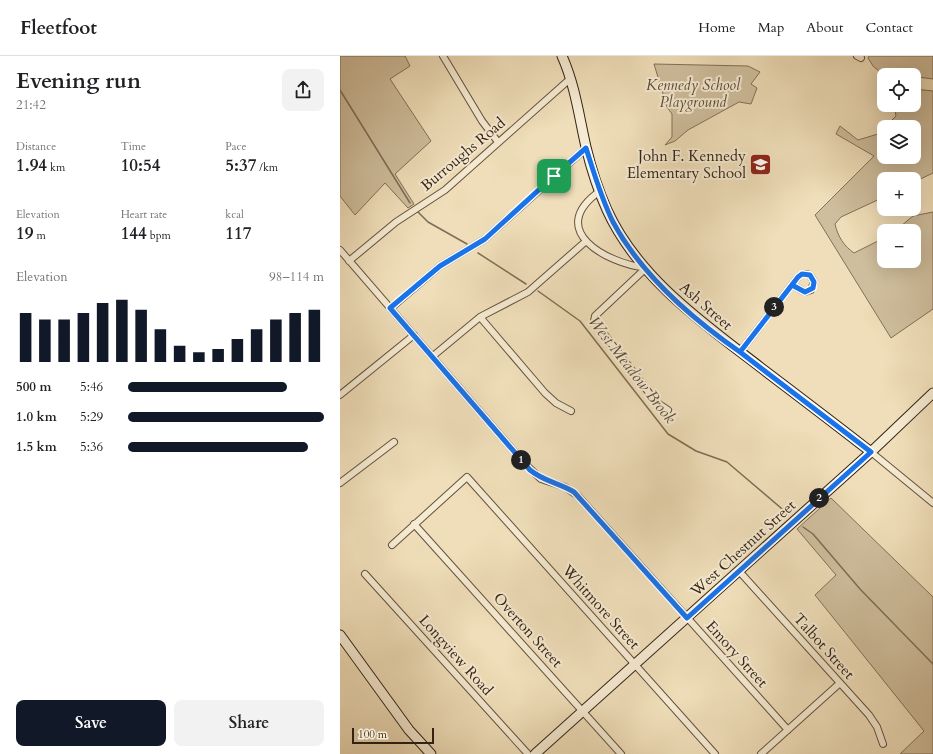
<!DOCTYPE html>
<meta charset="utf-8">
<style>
body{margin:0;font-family:Cardo,serif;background:#f2f2f2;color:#202124;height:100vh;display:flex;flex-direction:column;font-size:15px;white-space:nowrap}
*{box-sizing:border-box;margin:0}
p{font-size:13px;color:#757577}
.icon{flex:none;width:22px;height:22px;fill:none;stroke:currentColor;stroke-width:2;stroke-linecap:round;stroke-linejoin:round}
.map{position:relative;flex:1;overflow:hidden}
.side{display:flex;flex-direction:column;background:#fff;width:340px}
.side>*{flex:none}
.tools{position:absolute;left:537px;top:12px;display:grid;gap:8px}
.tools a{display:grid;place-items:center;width:44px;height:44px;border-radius:8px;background:#fff;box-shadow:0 4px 16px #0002;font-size:20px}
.scale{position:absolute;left:12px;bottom:10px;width:82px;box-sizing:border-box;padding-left:4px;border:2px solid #342313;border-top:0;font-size:11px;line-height:14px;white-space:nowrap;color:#342313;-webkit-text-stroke:3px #f5ead2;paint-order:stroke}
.pin{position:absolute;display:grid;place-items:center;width:34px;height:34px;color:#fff;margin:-17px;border-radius:8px;box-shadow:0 2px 6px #0006}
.km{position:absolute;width:20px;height:20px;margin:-10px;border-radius:50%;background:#222;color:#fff;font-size:11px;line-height:20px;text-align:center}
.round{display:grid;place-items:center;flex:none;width:42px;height:42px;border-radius:8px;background:#f2f2f2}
.head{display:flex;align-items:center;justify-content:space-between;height:68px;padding:0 16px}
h1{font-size:22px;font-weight:700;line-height:30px}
.metrics{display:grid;grid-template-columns:repeat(3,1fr);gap:6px;height:68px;padding:4px 16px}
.metrics div{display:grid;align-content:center}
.metrics b{font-size:17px;font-weight:700}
.metrics small{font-size:11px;font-weight:400}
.metrics p{font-size:11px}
.chart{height:112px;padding:8px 16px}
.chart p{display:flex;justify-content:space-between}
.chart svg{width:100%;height:72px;margin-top:4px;stroke:#111827;stroke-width:6}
.action{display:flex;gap:8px;margin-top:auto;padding:8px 16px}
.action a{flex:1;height:46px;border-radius:8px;background:#111827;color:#fff;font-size:16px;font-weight:700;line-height:46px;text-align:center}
.action a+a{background:#f2f2f2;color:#202124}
ul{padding:0 16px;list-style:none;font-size:13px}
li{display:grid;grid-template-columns:64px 48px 1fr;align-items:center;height:30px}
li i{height:10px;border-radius:5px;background:#111827}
header{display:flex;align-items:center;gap:24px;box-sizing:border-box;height:56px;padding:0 20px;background:#fff;border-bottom:1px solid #e0e0e0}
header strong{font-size:19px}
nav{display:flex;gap:22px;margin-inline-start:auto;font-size:14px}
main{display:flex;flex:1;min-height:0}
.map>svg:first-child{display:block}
.green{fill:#cfbe9d;stroke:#827058}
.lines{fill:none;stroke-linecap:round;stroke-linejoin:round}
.stream{stroke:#7e6d55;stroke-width:1.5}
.street-casing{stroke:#63523c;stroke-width:8}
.secondary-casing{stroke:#342313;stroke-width:11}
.street{stroke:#f5ead2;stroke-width:6}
.secondary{stroke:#f5ead2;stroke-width:9}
.route-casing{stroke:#fff;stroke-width:8}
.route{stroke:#1a73e8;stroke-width:5}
.labels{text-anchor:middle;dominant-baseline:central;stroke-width:4;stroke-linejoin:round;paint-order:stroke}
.park-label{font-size:15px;font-style:italic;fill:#5b4a36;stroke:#f5ead2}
.street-label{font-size:15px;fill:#342313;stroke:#f5ead2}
.poi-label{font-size:15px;fill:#342313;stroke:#f5ead2;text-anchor:end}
.water-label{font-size:16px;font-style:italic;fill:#5f4e3a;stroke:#f5ead2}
</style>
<header>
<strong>Fleetfoot</strong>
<nav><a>Home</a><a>Map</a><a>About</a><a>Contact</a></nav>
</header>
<main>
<section class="side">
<div class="head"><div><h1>Evening run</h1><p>21:42</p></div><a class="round"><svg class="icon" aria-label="share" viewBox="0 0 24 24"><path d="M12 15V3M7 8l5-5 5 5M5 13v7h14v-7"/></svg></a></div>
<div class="metrics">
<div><p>Distance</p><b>1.94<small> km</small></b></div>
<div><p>Time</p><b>10:54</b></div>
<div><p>Pace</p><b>5:37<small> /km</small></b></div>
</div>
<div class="metrics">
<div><p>Elevation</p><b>19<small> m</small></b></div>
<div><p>Heart rate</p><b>144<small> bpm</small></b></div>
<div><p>kcal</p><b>117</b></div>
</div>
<div class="chart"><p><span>Elevation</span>98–114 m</p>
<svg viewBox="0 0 160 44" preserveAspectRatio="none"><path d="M5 44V14M15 44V18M25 44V18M35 44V14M45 44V8M55 44V6M65 44V12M75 44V24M85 44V34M95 44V38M105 44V36M115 44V30M125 44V24M135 44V18M145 44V14M155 44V12"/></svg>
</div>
<ul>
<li><b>500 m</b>5:46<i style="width:81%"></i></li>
<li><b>1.0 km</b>5:29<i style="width:100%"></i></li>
<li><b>1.5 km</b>5:36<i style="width:92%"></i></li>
</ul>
<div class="action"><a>Save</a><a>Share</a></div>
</section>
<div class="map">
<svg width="593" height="698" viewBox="0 0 593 698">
<rect width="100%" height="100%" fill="#efdeb9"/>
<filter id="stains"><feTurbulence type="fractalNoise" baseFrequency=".005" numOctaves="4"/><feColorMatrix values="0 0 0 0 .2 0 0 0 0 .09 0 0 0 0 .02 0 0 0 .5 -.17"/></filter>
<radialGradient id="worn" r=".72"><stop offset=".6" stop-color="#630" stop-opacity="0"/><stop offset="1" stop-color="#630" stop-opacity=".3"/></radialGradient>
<path class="green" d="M 0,0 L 65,0 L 70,10 L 50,23 L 91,85 L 55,118 L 74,148 L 68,152 L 45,127 L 15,159 L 0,140 Z
M 529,0 L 593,0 L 593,23 L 540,16 L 533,10 L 528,2 Z
M 314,8 L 408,10 L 420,16 L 411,28 L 417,32 L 411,48 L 399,46 L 348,74 L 335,85 L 325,89 L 332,81 L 332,58 L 327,51 Z
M 574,33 L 593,35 L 593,117 L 574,126 L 574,123 L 544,123 L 544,141 L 501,161 L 495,168 C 498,181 504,190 514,197 L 544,182 L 544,205 L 574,205 L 574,175 L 555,175 L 573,160 L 593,156 L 593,253 L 551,282 L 475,159 L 534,100 L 496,78 L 500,70 L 518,84 L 538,78 L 544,72 L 544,101 L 574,101 L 574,71 L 545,71 L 556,60 L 554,49 L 574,49 Z
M 491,442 L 593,541 L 593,698 L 560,698 L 584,675 L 475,539 L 496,519 L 457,473 Z"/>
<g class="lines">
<path class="stream" d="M 0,34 L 70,147
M 78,156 L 88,166 L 127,188
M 138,197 L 186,228
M 198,235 L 240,265 L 328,378 L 356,395 L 387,406 L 448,458
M 463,471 L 473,478 L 520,533 L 593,608"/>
<defs>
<path id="street" d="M 103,0 L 142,65 L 158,86
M 517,0 L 521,2
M 260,135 C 205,174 266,207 306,212
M 0,194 L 185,408 L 201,423 L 225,431 L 238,440 L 448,674
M 9,205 L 56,166 L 105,134 L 231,22
M 306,212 L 255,260 L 254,265 L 316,346 L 328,354
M 51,252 L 100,210 L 145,183 L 246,92
M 140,261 L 205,337 L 216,347 L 231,355
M 400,296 L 458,221 C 462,217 465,217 470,219 L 474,226 L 471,234 L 465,236 L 452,229
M 93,300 L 140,261 L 188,236 L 245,186
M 0,339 L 74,279
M 531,396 L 593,447
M 0,427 L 54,386
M 74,468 L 281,698
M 52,489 L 127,421 L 375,698
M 399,515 L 529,659 L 537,671 L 543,688
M 25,518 L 188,698
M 421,698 L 500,627"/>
<path id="secondary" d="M 222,0 C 235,29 239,60 246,91 C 251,112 258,134 267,154 C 298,222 363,267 420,311 C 457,339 494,367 531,396
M 0,579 L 69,674 L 91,698
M 195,698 L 531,396 L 593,337"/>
</defs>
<use href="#street" class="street-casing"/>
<use href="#secondary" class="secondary-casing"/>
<use href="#street" class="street"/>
<use href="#secondary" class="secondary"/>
</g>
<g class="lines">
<defs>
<path id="route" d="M 214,120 L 145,183 L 100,210 L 50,252 L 190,414 C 203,425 219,427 234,436 L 347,562 L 531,396 L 400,296 L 452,229 L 465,236 L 473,232 L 474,226 L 470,219 L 462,218 L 458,221 L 400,296 C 351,262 301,218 273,166 C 261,142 254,117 246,92 L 214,120"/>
</defs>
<use href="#route" class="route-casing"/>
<use href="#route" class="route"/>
</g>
<defs>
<symbol id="school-square" viewBox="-11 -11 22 22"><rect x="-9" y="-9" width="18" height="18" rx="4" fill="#8f2418" stroke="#f5ead2"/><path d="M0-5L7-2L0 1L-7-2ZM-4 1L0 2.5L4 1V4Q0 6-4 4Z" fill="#fff"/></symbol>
</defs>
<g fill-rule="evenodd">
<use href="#school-square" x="408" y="96" width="25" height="25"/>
</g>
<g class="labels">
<g class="park-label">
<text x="353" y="29">Kennedy School<tspan x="353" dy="17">Playground</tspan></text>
</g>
<g class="street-label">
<text transform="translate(123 98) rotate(-40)">Burroughs Road</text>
<text transform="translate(366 250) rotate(41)">Ash Street</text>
<text transform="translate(403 492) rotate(-42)">West Chestnut Street</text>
<text transform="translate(261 551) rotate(48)">Whitmore Street</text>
<text transform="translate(188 574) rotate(48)">Overton Street</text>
<text transform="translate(484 590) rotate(48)">Talbot Street</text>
<text transform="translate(397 598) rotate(48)">Emory Street</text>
<text transform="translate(116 599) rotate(48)">Longview Road</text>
</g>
<g class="poi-label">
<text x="406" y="100">John F. Kennedy<tspan x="406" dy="17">Elementary School</tspan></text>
</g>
<g class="water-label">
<text transform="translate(292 314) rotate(52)">West Meadow Brook</text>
</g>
</g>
<rect width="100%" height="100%" filter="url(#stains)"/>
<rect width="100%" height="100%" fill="url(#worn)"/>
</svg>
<div class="tools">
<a><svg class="icon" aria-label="locate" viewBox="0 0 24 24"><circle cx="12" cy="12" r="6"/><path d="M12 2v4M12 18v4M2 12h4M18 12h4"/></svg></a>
<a><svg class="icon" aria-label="layers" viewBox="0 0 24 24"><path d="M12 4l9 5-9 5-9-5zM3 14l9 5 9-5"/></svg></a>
<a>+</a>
<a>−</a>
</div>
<div class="scale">100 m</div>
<div class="pin" style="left:214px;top:120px;background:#1e9e55"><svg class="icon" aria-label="arrive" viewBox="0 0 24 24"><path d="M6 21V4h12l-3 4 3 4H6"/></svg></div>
<b class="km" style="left:181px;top:404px">1</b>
<b class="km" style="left:479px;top:442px">2</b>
<b class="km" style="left:434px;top:251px">3</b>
</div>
</main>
